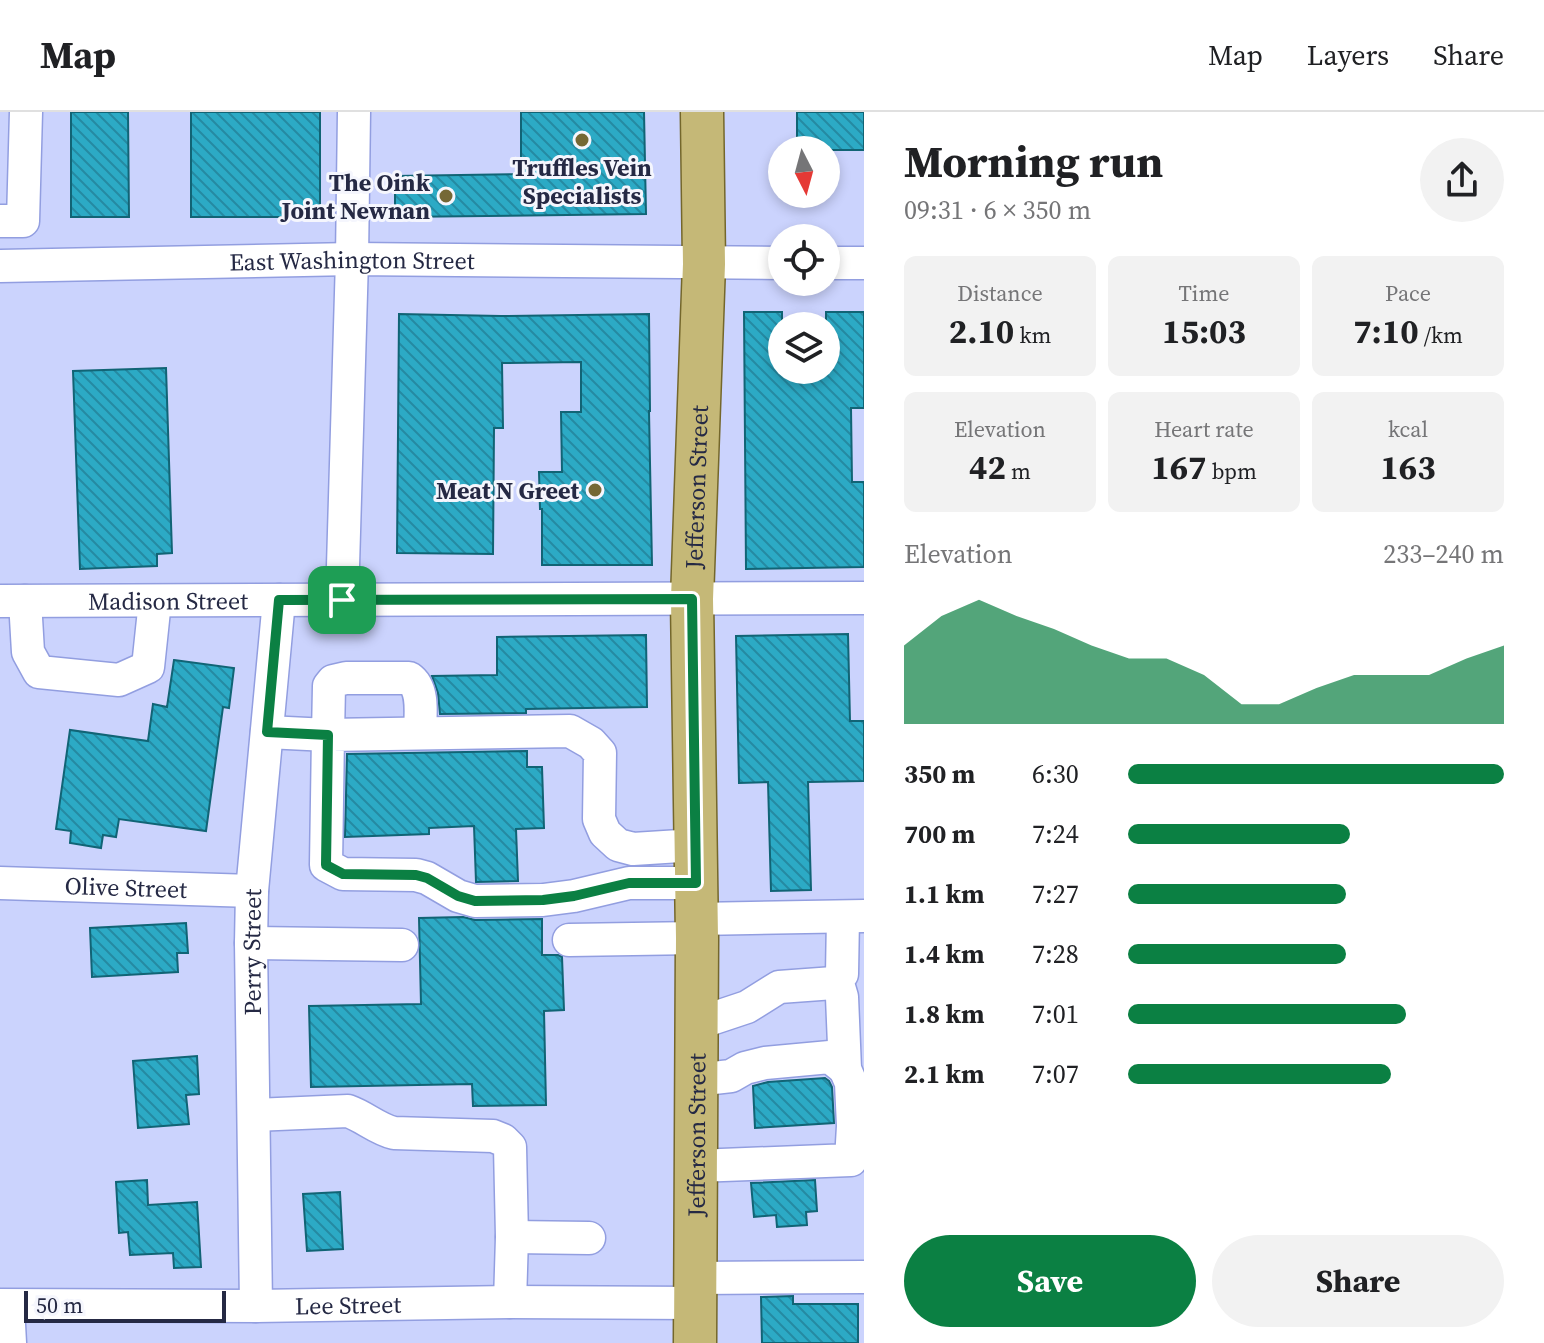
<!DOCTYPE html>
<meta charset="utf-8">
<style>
body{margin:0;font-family:"Source Serif 4",serif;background:#f2f2f2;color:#202124;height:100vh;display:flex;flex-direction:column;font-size:30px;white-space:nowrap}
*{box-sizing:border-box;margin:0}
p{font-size:26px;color:#757577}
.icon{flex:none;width:44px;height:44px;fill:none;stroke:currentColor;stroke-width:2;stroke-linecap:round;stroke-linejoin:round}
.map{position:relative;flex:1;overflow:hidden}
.panel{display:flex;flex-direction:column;background:#fff;width:680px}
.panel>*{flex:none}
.needle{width:52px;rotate:174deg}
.buttons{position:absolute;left:768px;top:24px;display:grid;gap:16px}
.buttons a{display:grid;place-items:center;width:72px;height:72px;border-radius:50%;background:#fff;box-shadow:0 4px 12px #0003;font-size:40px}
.scale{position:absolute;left:24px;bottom:20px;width:202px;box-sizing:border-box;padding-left:8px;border:4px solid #252944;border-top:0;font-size:22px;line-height:28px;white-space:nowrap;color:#252944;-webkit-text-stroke:6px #f5f6fd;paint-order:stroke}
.pin{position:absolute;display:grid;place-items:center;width:68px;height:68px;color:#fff;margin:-34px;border-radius:16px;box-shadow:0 4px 12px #0006}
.round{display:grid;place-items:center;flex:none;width:84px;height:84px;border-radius:42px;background:#f2f2f2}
.head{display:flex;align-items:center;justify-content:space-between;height:136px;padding:0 40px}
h1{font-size:44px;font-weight:700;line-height:60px}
.figures{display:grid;grid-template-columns:repeat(3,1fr);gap:12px;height:136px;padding:8px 40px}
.figures div{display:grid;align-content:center;border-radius:12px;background:#f2f2f2;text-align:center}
.figures b{font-size:34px;font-weight:700}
.figures small{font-size:22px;font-weight:400}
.figures p{font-size:22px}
.chart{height:224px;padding:16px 40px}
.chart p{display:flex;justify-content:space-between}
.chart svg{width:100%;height:144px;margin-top:8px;fill:#0b8043;opacity:.7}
.button{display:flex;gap:16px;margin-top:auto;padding:16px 40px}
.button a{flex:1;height:92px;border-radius:48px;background:#0b8043;color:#fff;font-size:32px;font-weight:700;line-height:92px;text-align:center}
.button a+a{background:#f2f2f2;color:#202124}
ul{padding:0 40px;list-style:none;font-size:26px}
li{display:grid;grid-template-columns:128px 96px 1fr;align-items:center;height:60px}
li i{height:20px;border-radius:10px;background:#0b8043}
header{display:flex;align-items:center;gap:48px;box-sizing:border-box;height:112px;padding:0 40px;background:#fff;border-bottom:2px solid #e0e0e0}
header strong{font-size:38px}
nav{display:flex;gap:44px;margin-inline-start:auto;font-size:28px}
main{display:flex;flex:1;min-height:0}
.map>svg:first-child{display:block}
.building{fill:url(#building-back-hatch);stroke:#116475;stroke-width:2}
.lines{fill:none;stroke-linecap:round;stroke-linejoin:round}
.minor-casing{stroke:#929ee0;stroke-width:35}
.major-casing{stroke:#74672b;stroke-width:45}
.minor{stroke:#fff;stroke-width:32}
.major{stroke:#c5b877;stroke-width:42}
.route-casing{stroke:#fff;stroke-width:16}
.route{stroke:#0b8043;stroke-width:10}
.poi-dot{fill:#756835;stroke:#f5f6fd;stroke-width:3}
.labels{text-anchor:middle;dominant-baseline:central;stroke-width:6;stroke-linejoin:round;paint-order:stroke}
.poi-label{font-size:24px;font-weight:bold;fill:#252944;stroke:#f5f6fd;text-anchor:end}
.street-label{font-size:24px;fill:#252944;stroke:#f5f6fd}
</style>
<header>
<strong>Map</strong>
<nav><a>Map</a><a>Layers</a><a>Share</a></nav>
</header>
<main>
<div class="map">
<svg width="864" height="1231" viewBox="0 0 864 1231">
<defs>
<pattern id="building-back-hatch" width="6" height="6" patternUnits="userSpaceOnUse" patternTransform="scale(2)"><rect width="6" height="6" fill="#2caac5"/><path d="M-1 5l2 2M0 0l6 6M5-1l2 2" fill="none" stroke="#258aa2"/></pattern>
</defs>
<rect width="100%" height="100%" fill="#cbd3fd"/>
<path class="building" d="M 71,0 L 128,0 L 129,105 L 71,105 Z
M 191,0 L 320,0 L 320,105 L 191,105 Z
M 521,0 L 644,0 L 646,102 L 395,105 L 395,64 L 521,62 Z
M 797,0 L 864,0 L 864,38 L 797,38 Z
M 744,200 L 782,200 L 782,258 L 826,258 L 826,200 L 864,200 L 864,296 L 851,296 L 852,370 L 864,370 L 864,455 L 746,457 Z
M 399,202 L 501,204 L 649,202 L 650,299 L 649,299 L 652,453 L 542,453 L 542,397 L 540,397 L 539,360 L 562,360 L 561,300 L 581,300 L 581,250 L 502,251 L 503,316 L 494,316 L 493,442 L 397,441 Z
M 166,256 L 172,441 L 157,442 L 157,454 L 80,457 L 73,259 Z
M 848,522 L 850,609 L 864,609 L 864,669 L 808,670 L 811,778 L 771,779 L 768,670 L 739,671 L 736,524 Z
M 646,523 L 647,595 L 526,597 L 526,601 L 440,602 L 438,581 L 432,564 L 497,563 L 497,525 Z
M 174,548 L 234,556 L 229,596 L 223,595 L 206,719 L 119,707 L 116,725 L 103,723 L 101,736 L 70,731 L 71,719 L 56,717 L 70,618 L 148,629 L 153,592 L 167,595 Z
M 527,639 L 527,655 L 542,655 L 544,716 L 516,717 L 518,769 L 476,770 L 474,714 L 429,716 L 429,722 L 345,725 L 347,642 Z
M 463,805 L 475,808 L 542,807 L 542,843 L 558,843 L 562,845 L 564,898 L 544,899 L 546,993 L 473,994 L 472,972 L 311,975 L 309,894 L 421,892 L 419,806 Z
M 186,811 L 188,841 L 177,841 L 178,860 L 92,865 L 90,816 Z
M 197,944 L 199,982 L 186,983 L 189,1012 L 138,1016 L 133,949 Z
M 825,966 L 829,969 L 832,975 L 834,1011 L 755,1016 L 753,974 L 768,970 Z
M 147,1068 L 148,1093 L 197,1090 L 201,1155 L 174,1156 L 173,1141 L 130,1143 L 128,1120 L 119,1121 L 116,1070 Z
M 815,1068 L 817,1099 L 806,1100 L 807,1113 L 777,1115 L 776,1103 L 754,1105 L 751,1071 Z
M 340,1080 L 343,1137 L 307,1139 L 303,1082 Z
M 793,1184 L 793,1192 L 858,1192 L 858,1231 L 762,1231 L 761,1185 Z"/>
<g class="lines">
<defs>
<g id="minor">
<path d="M 0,109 L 23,109 L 26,0"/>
<path d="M 826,151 L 864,151"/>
<path id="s1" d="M 0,154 L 352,147 L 782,151"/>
<path d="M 342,488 L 352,147 L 354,0"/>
<path id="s2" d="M 0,489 L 864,486"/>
<path d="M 25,489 L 28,540 L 39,560 L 119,568 L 148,555 L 155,489"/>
<path d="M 267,620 L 328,623 L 329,574 L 333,569 L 346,566 L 409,566 C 425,577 420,604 420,621"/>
<path d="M 696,733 L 633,737 L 618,733 L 605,721 L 599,707 L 600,641 L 591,631 L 570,619 L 328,623 L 326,753 L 343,762 L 416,763 L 427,766 L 458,784 L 475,789 L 543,788 L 574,784 L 629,771 L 696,771"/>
<path id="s3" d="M 0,771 L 252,779"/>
<path d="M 697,807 L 864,804"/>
<path d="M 569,828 L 697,826"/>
<path d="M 251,831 L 402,833"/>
<path d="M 696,912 L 747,895 L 779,875 L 834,871 L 837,868"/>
<path d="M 696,968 L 731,964 L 745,956 L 765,951 L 830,945 L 845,957"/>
<path d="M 254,1003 L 348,999 C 365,1005 377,1017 394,1021 L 493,1024 L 503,1028 L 510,1035 L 512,1125 L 510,1190"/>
<path d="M 696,1054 L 851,1048 L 853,1014 L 851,971 L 845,957 L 842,885 L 837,868 L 842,862 L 843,805"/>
<path d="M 512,1125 L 589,1126"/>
<path d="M 696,1166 L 864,1165"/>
<path id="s4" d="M 0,1193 L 256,1194 L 510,1190 L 696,1191"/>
<path d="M 8,1194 L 10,1231"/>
<path id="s5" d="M 256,1194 L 251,831 L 252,779 L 279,488"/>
</g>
<g id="major">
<path id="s6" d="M 695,1231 L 697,826 L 692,487 L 704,152 L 702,0"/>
</g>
</defs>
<use href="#minor" class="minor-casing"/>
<use href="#major" class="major-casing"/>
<use href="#minor" class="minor"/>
<use href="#major" class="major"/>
</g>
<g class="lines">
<defs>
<path id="route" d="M 692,487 L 696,771 L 629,771 L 574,784 L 543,788 L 475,789 L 458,784 L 427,766 L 416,763 L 343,762 L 326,753 L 328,623 L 267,620 L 279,488 Z"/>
</defs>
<use href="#route" class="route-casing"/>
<use href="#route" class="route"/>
</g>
<g class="poi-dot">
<circle cx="582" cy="28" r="8"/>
<circle cx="446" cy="84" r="8"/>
<circle cx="595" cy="378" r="8"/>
</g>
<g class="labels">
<g class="poi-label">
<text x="582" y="55" text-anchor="middle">Truffles Vein<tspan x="582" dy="28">Specialists</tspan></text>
<text x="430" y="70">The Oink<tspan x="430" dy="28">Joint Newnan</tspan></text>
<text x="579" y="378">Meat N Greet</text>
</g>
<g class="street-label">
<text stroke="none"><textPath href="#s1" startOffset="352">East Washington Street</textPath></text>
<text stroke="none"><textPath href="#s6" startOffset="856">Jefferson Street</textPath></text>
<text stroke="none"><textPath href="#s2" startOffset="168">Madison Street</textPath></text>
<text stroke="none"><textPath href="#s3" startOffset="126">Olive Street</textPath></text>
<text stroke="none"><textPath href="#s5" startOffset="354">Perry Street</textPath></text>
<text stroke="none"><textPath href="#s6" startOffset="208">Jefferson Street</textPath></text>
<text stroke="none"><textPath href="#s4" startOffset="348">Lee Street</textPath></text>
</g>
</g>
</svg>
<div class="buttons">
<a><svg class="needle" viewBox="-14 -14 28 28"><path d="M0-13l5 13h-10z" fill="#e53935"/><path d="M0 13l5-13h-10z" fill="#757577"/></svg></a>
<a><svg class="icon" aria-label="locate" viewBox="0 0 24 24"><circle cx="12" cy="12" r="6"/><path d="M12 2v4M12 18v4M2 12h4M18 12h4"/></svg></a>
<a><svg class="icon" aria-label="layers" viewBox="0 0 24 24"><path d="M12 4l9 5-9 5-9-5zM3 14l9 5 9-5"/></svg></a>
</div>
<div class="scale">50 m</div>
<div class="pin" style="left:342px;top:488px;background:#1e9e55"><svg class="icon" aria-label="arrive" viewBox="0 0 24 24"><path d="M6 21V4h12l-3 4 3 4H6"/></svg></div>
</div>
<section class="panel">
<div class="head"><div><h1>Morning run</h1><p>09:31 · 6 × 350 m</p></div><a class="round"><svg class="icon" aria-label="share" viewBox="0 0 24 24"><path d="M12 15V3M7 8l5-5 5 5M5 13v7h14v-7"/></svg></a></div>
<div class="figures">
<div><p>Distance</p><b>2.10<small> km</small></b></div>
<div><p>Time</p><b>15:03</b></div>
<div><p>Pace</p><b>7:10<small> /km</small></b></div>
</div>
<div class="figures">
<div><p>Elevation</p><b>42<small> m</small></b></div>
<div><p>Heart rate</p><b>167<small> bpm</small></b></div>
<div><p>kcal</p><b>163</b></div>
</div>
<div class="chart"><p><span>Elevation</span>233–240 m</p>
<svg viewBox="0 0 160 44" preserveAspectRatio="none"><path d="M0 44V20L10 11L20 6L30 11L40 15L50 20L60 24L70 24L80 29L90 38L100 38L110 33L120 29L130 29L140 29L150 24L160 20V44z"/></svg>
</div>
<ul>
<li><b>350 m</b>6:30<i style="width:100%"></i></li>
<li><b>700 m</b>7:24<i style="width:59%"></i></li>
<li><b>1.1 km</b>7:27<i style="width:58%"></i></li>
<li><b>1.4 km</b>7:28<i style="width:58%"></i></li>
<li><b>1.8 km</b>7:01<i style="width:74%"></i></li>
<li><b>2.1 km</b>7:07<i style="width:70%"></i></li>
</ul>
<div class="button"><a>Save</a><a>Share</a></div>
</section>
</main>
